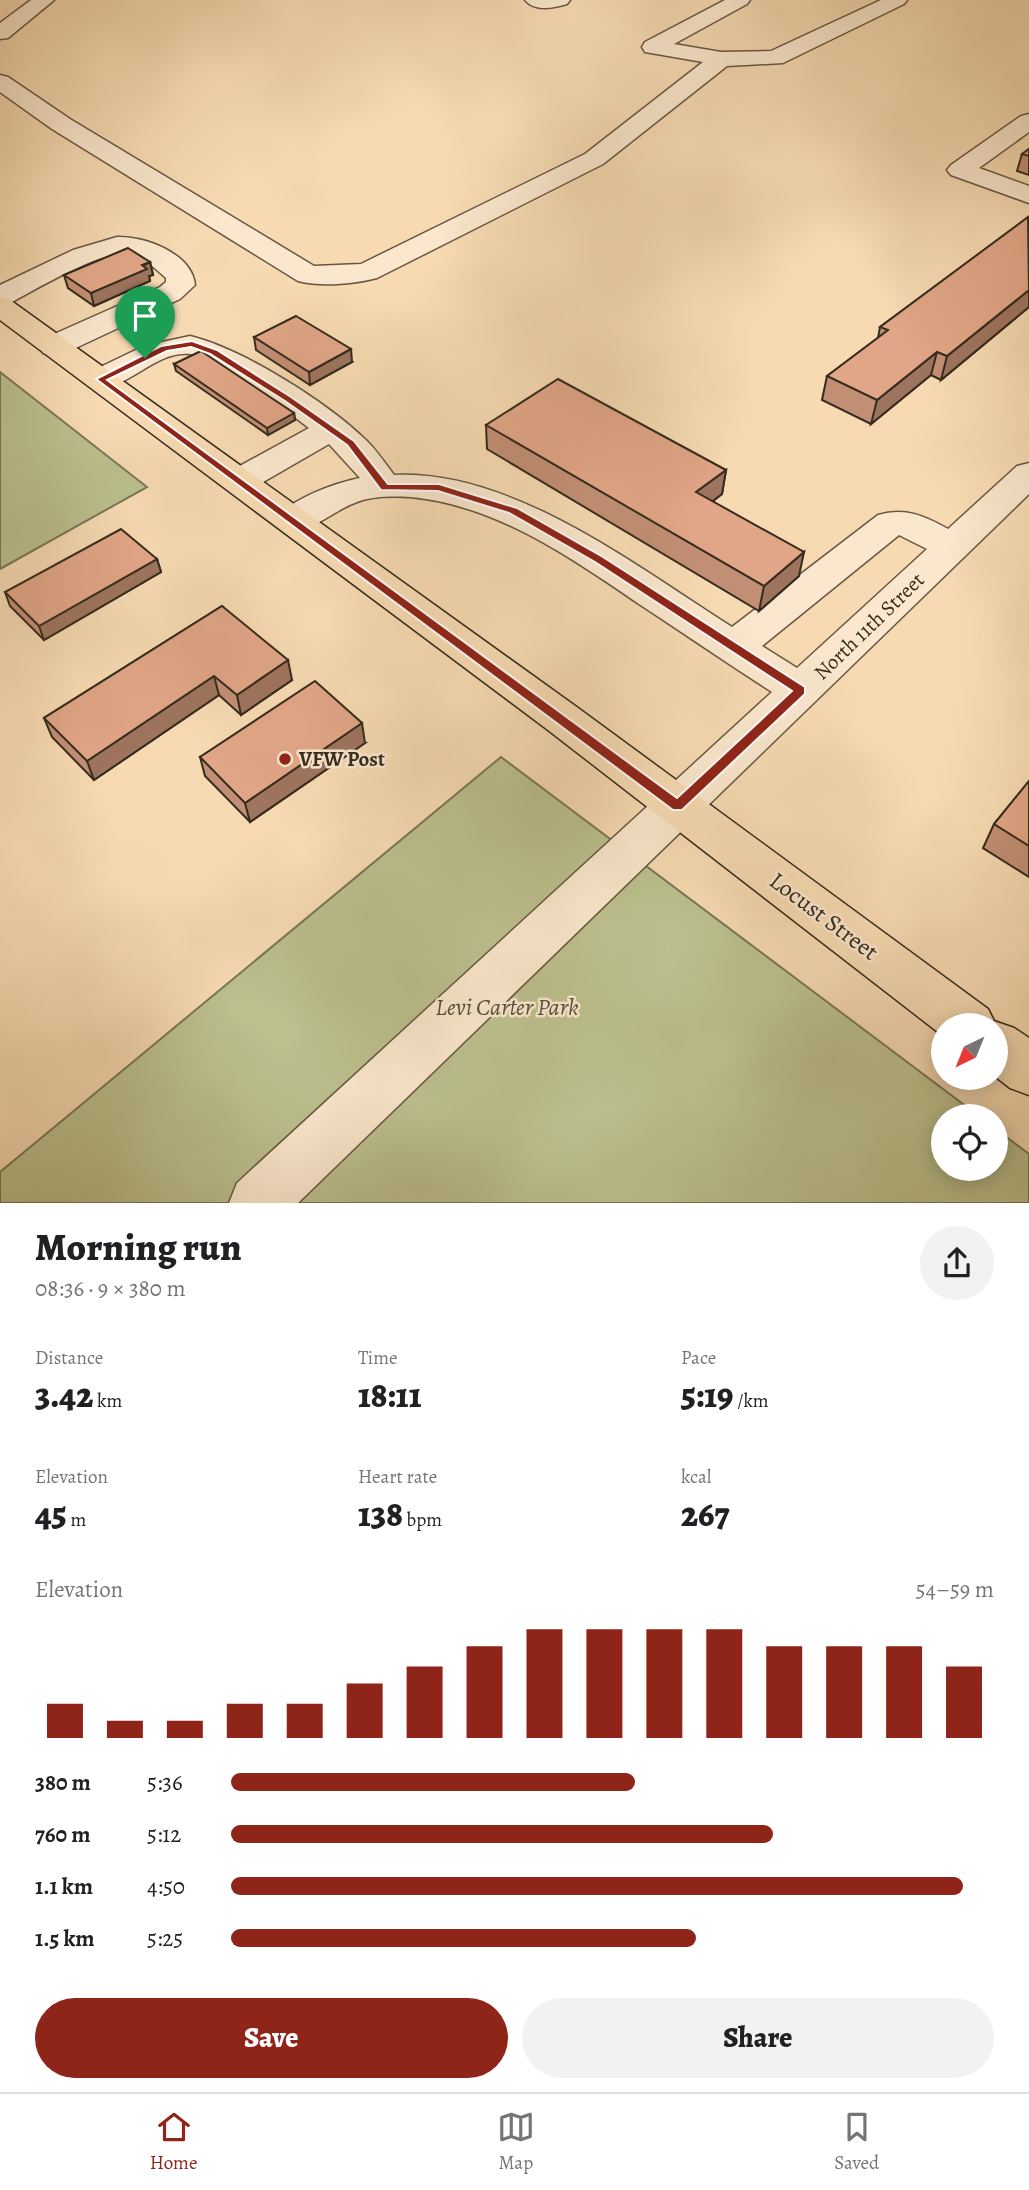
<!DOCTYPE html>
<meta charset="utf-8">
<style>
body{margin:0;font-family:Alegreya,serif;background:#f2f2f2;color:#202124;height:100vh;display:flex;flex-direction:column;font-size:26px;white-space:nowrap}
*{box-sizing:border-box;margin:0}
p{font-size:23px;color:#757577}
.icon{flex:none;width:38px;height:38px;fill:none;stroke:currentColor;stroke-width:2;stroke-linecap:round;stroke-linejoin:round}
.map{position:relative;height:1203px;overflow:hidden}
.sheet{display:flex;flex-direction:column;background:#fff;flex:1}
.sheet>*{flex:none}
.needle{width:46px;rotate:223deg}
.fabs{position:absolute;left:931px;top:1013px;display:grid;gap:14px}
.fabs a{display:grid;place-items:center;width:77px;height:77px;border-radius:50%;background:#fff;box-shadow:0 4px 18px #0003;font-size:35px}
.pin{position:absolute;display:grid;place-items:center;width:60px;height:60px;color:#fff;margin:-72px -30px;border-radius:50% 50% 50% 0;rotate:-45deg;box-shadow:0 0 7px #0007}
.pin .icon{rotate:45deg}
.round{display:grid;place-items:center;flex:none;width:74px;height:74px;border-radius:37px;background:#f2f2f2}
.summary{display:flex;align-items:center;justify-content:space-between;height:119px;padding:0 35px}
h1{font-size:38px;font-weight:800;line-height:52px}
.stats{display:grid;grid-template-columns:repeat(3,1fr);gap:10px;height:119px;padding:7px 35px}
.stats div{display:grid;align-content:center}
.stats b{font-size:35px;font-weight:800}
.stats small{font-size:19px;font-weight:400}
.stats p{font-size:19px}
.chart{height:196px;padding:14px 35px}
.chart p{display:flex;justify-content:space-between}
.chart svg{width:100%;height:126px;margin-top:7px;stroke:#8f2418;stroke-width:6}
.button{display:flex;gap:14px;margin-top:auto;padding:14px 35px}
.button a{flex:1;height:80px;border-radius:42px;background:#8f2418;color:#fff;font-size:28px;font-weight:800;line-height:80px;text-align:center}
.button a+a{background:#f2f2f2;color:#202124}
ul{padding:0 35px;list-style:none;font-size:23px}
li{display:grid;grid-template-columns:112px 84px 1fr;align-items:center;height:52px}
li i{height:18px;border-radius:9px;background:#8f2418}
.menu{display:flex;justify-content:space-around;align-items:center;height:98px;border-top:2px solid #e0e0e0;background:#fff;font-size:19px;color:#757577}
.menu a{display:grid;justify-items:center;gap:4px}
.menu .current{color:#8f2418}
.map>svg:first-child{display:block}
.green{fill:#bbc08d;stroke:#787656;stroke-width:2}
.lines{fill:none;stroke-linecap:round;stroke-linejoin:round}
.minor-casing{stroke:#665743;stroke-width:3}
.major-casing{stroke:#352b1e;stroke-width:3}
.minor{fill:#fae7cd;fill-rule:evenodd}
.major{fill:#f7dab2;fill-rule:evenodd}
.wall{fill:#c28f74;stroke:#352b1e;stroke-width:2}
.shaded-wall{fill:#9e745e;stroke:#352b1e;stroke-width:2}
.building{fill:#e1a687;stroke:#352b1e;stroke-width:2}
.route{fill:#8f2418;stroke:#fff;stroke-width:2;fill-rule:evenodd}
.poi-dot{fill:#8f2418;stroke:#fae7cd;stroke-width:2.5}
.labels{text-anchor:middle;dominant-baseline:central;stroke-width:5;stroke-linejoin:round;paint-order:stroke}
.street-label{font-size:21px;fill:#352b1e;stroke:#fae7cd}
.poi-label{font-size:21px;font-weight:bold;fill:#352b1e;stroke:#fae7cd;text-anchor:start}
.near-street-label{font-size:24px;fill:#352b1e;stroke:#fae7cd}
.near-park-label{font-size:24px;font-style:italic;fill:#56503a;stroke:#fae7cd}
</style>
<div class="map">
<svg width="1029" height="1203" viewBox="0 0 1029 1203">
<rect width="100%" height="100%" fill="#f7dab2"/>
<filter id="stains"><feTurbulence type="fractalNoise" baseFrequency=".00286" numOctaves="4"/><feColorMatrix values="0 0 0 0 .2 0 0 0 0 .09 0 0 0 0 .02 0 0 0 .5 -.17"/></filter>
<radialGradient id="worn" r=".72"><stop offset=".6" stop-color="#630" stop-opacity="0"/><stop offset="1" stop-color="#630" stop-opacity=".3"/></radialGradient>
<path class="green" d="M 0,372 L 147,487 L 0,569 Z
M 501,757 L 979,1116 L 943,1116 L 943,1169 L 996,1169 L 996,1129 L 1029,1154 L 1029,1203 L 0,1203 L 0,1172 Z"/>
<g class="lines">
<defs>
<path id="minor" d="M 31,0 L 54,0 L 8,38 L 0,39 L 0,23 Z
M 525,0 L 570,0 L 567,4 C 553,8 535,12 525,0 Z
M 725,0 L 750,0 L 747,4 L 674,44 L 721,52 L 771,51 L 881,0 L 907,0 L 904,4 L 783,63 L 727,66 L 603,164 L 377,278 C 354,284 321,287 298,281 L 52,129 L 0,92 L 0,75 L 8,77 L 70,119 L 314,266 L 361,264 L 585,154 L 703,62 L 645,52 L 642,47 L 645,42 Z
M 1029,114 L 1029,132 L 979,168 L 1029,186 L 1029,203 L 951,175 L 947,170 L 951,165 L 1021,116 Z
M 117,237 C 144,236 192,253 195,285 L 180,299 L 65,353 L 54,355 L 43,353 L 39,346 L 43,339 L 160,287 L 166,282 L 166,278 C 156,269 143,257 130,254 C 104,248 35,290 10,303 L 0,306 L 0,285 L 73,250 Z
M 190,336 C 243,349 327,402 367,441 C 377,451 385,463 394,475 C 512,469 637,567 732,627 L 878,515 C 905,507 925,516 948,529 L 1017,466 L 1029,463 L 1029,494 L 298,1203 L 229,1203 L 237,1183 L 772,692 C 727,663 683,633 639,604 C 568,556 496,505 410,497 C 394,496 372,496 357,502 C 331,511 309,537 280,529 L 275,521 C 289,499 335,483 360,478 L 329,444 L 251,489 L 239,492 L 227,489 L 222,481 L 227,473 L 309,428 C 287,411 214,357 190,354 C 153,350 126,395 90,386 L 85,379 L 90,372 L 144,346 ZM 899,535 L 927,549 L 797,668 L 762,646 Z"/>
<path id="major" d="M 0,297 L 10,300 L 578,708 L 988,1009 L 994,1021 L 1014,1028 L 1029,1038 L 1029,1095 L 1010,1088 L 996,1077 L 996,1026 L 943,1026 L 943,1036 L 548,730 L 0,320 Z"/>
</defs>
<use href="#minor" class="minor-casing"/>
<use href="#major" class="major-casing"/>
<use href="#minor" class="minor"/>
<use href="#major" class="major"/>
</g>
<path class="wall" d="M 1029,149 L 1029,175 L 1017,171 L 1022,154 Z
M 1029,217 L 1029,307 L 941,380 L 931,375 L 871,424 L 822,400 L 827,376 L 878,338 L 880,327 Z
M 150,262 L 153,275 L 149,276 L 150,281 L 94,306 L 68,288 L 64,275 Z
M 254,337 L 352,362 L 310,385 L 256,350 Z
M 174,364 L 294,413 L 295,420 L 268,435 L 176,371 Z
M 486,425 L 726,470 L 722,494 L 713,501 L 799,576 L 759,611 L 487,449 Z
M 157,559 L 161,572 L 44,640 L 10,606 L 5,592 Z
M 222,606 L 292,680 L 241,715 L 219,695 L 94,780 L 52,737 L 44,718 Z
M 365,743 L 250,822 L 205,776 L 200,757 Z
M 1029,781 L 1029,877 L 983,848 L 994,824 Z"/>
<path class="shaded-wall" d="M 150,262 L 153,275 L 149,276 L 150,281 L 94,306 L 91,293 Z
M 1029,290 L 1029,307 L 941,380 L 947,356 Z
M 351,349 L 352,362 L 310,385 L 309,372 Z
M 937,352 L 931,375 L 871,424 L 877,400 Z
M 294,413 L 295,420 L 268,435 L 267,428 Z
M 726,470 L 722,494 L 693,516 L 696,492 Z
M 804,552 L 799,576 L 759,611 L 764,586 Z
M 157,559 L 161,572 L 44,640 L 39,626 Z
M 288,660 L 292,680 L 241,715 L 237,695 Z
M 214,676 L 219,695 L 94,780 L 87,761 Z
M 362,723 L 365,743 L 250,822 L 245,803 Z"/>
<path class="building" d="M 1029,149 L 1029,156 L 1022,154 Z
M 1028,217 L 1029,290 L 947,356 L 937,352 L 877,400 L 827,376 L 888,330 L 880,327 Z
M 128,248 L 150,262 L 142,265 L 147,269 L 91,293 L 64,275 Z
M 296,316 L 351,349 L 309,372 L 254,337 Z
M 201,351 L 294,413 L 267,428 L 174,364 Z
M 558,379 L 726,470 L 696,492 L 804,552 L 764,586 L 486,425 Z
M 121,529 L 157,559 L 39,626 L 5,592 Z
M 222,606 L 288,660 L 237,695 L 214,676 L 87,761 L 44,718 Z
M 315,681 L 362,723 L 245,803 L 200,757 Z
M 1029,781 L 1029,846 L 994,824 Z"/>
<path class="route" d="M 192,341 L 217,350 L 291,397 L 354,441 L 388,484 L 439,484 L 517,508 L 603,557 L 805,687 L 805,694 L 682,810 L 673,810 L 96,379 L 161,346 ZM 191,347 L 210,354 L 285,401 L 347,445 L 381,490 L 438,491 L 509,513 L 595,562 L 792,691 L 677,798 L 107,380 L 167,351 Z"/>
<circle class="poi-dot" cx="285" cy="759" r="7"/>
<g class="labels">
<g class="street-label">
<text transform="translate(869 626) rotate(-44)">North 11th Street</text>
</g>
<g class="poi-label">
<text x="299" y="759">VFW Post</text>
</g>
<g class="near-street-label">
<text transform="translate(824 916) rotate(37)">Locust Street</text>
</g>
<g class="near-park-label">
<text x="507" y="1007">Levi Carter Park</text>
</g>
</g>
<rect width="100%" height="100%" filter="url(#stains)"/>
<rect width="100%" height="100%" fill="url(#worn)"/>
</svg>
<div class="fabs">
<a><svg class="needle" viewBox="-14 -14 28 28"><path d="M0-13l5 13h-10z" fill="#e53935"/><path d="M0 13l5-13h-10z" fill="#757577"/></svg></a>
<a><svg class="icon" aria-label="locate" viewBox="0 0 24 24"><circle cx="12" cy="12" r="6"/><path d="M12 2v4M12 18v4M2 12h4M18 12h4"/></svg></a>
</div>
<div class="pin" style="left:145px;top:358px;background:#1e9e55"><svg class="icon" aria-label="arrive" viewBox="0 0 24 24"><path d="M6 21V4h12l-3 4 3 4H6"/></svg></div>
</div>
<section class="sheet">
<div class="summary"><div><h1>Morning run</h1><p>08:36 · 9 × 380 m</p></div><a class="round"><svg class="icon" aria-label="share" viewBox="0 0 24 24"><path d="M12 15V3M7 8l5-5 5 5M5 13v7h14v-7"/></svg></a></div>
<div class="stats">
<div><p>Distance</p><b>3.42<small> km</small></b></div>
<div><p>Time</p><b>18:11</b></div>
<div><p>Pace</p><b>5:19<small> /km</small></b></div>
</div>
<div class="stats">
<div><p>Elevation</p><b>45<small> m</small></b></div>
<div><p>Heart rate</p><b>138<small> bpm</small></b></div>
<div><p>kcal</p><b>267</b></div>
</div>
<div class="chart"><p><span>Elevation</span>54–59 m</p>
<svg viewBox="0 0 160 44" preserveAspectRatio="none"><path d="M5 44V32M15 44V38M25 44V38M35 44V32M45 44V32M55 44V25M65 44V19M75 44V12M85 44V6M95 44V6M105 44V6M115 44V6M125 44V12M135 44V12M145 44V12M155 44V19"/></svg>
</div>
<ul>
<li><b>380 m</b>5:36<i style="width:53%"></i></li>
<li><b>760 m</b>5:12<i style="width:71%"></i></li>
<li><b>1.1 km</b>4:50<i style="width:96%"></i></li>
<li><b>1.5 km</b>5:25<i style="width:61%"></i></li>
</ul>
<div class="button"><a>Save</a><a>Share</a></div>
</section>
<nav class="menu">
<a class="current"><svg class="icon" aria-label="home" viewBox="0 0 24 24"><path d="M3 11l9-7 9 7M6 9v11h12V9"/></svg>Home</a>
<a><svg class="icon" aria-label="map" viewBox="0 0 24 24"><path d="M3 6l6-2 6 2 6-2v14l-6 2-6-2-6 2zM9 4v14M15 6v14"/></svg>Map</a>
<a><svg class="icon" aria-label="saved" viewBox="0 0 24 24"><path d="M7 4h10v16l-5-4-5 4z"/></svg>Saved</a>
</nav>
